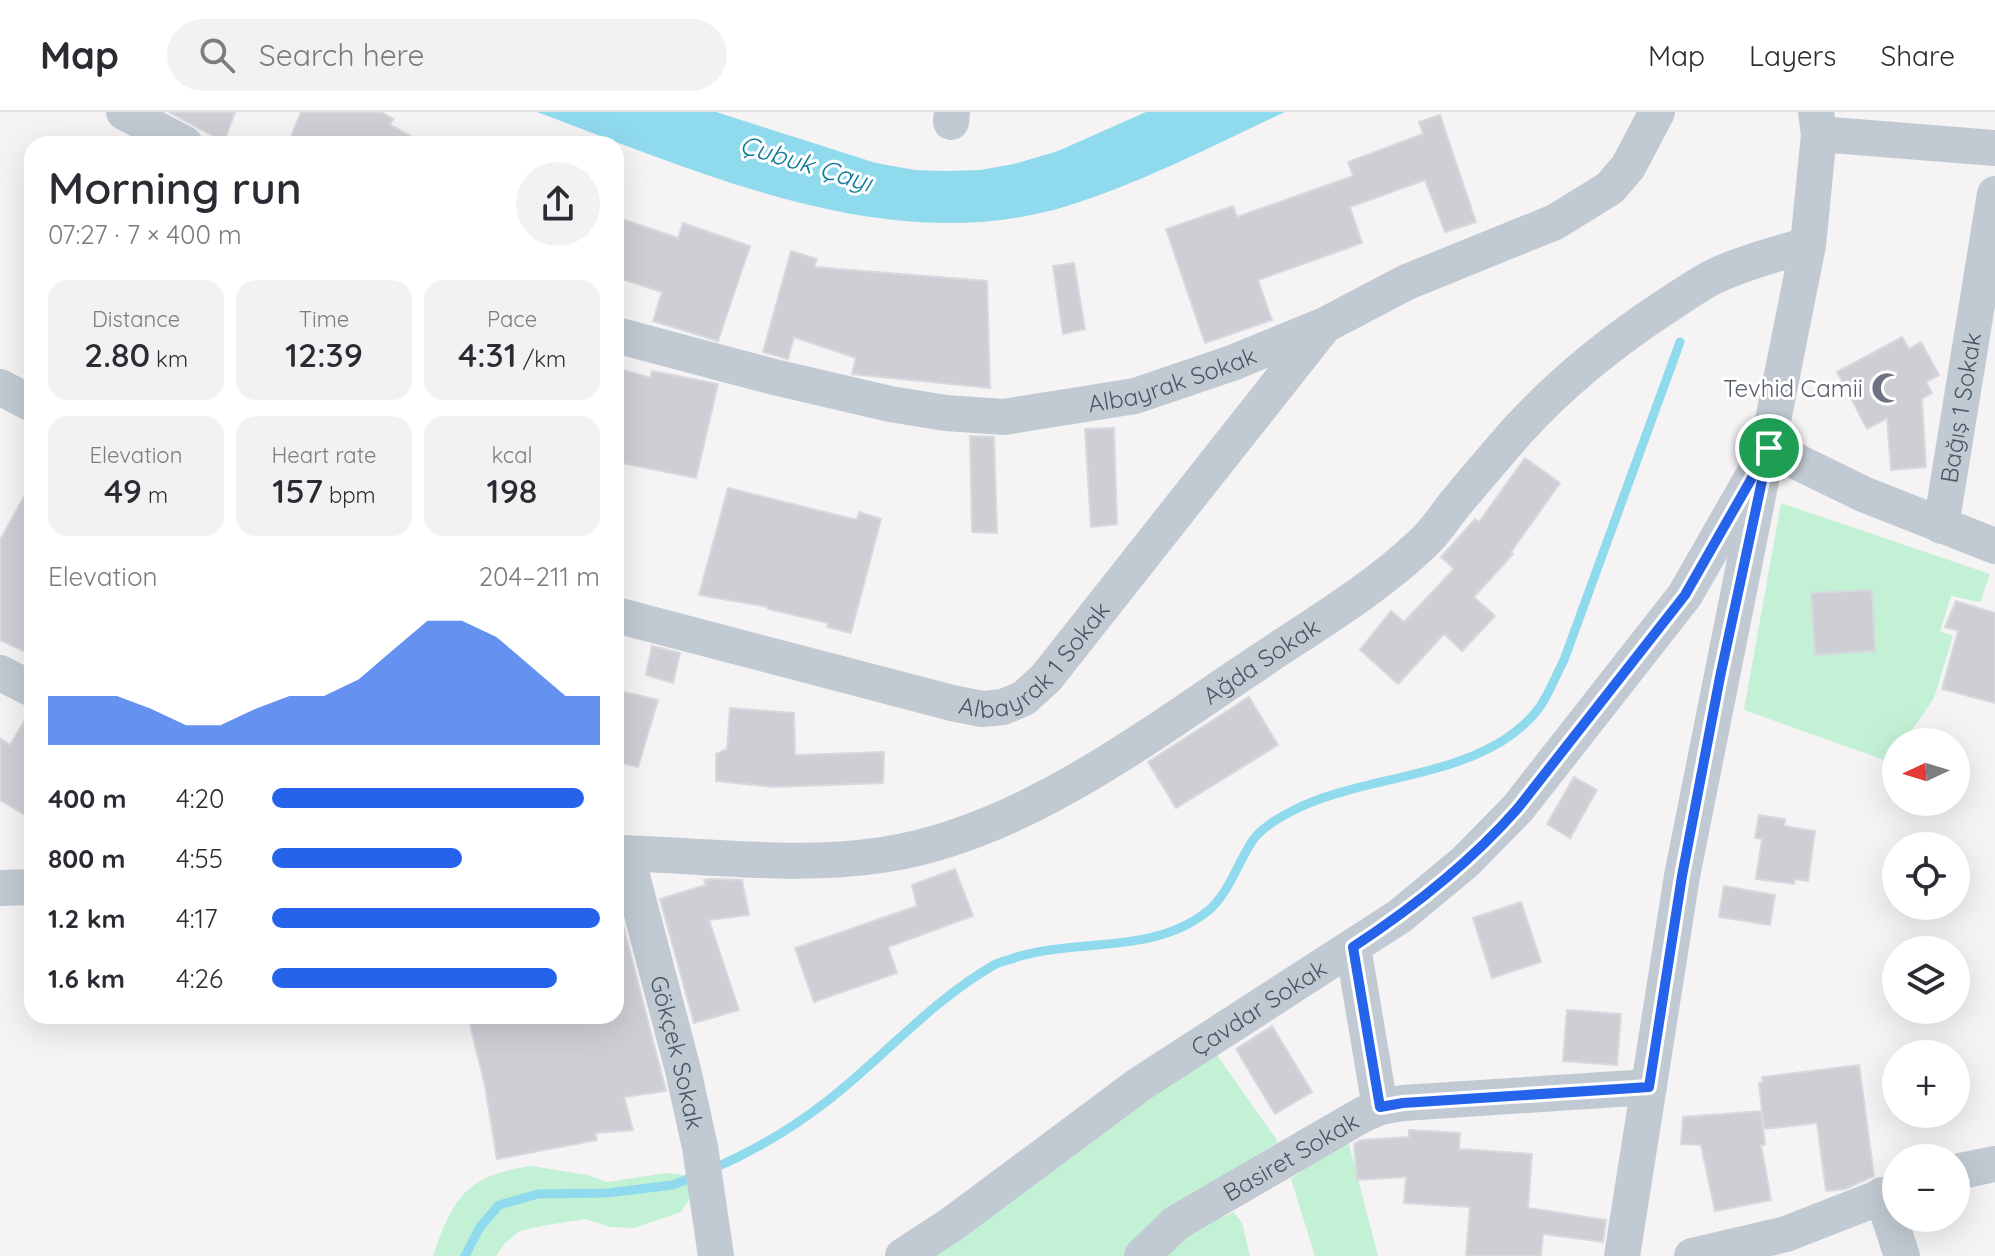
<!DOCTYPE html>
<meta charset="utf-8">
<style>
body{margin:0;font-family:Quicksand,sans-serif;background:#f2f2f3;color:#2b2b33;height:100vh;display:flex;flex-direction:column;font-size:30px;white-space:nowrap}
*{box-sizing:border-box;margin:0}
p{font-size:26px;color:#7c7c81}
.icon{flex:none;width:44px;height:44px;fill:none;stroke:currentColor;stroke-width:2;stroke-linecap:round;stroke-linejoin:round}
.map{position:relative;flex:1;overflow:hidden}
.drawer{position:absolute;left:24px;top:24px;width:600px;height:888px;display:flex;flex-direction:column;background:#fff;border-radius:24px;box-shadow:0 8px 32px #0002}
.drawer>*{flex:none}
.needle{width:52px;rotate:266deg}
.fabs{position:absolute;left:1882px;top:616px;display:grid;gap:16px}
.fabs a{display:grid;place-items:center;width:88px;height:88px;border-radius:50%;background:#fff;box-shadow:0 8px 32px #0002;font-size:40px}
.pin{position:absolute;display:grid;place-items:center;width:68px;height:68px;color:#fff;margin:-34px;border:4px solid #fff;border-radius:50%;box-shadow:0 2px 8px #0007}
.round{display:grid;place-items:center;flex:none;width:84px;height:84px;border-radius:42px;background:#f2f2f3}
.headline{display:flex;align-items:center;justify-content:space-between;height:136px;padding:0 24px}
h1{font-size:44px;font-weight:600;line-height:60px}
.stats{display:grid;grid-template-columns:repeat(3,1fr);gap:12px;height:136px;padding:8px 24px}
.stats div{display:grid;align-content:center;border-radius:20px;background:#f2f2f3;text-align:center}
.stats b{font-size:34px;font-weight:600}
.stats small{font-size:22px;font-weight:400}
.stats p{font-size:22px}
.chart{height:224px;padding:16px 24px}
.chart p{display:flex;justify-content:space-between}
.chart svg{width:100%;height:144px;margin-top:8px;fill:#2563eb;opacity:.7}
ul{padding:0 24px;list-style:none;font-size:26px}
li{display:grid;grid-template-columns:128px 96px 1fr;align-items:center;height:60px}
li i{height:20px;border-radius:10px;background:#2563eb}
header{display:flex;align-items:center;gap:48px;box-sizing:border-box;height:112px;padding:0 40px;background:#fff;border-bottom:2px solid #e1e1e2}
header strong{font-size:38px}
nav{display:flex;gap:44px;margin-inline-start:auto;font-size:28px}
.search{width:560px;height:72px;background:#f2f2f3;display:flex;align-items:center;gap:20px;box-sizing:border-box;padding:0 28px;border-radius:44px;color:#7c7c81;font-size:30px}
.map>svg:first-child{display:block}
.green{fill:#c3f1d5}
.water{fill:#90daee}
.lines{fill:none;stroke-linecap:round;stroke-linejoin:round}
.stream{stroke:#90daee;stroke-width:9}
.building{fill:#cdcfd5;stroke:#d7d9de;stroke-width:2}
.minor{stroke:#c1cad2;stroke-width:36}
.route-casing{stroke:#fff;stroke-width:16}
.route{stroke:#2563eb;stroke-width:10}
.labels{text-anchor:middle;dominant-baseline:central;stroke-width:6;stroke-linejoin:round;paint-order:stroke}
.street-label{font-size:24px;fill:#4a5661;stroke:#fff}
.worship-label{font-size:24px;fill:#5b616d;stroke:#fff;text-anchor:end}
.water-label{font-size:26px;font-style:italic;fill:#0c7c9b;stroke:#fff}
</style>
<header>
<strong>Map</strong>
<div class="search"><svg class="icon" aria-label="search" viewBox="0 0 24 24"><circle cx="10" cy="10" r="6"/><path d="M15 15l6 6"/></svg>Search here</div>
<nav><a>Map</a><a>Layers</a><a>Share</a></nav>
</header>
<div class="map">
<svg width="1995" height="1144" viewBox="0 0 1995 1144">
<rect width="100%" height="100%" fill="#f5f3f3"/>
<path class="green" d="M 1781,391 L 1990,462 L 1980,490 L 1951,484 L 1940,519 L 1953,524 L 1934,586 L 1904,630 L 1896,630 L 1896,642 L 1890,650 L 1744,598 Z
M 1217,943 L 1278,1030 L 1179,1092 L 1125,1144 L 927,1144 L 1094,1022 Z
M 1347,1025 L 1378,1144 L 1315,1144 L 1291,1067 Z
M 531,1054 L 588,1063 L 607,1070 L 667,1061 L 685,1063 L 695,1078 L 681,1100 L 634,1116 L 610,1115 L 585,1107 L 541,1114 L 520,1119 L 505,1131 L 496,1144 L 433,1144 C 454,1084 466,1064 531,1054 Z
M 1234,1100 L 1242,1111 L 1250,1144 L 1159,1144 L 1179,1125 Z"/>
<path class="water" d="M 537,0 L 716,0 L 876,51 L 915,58 L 947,59 L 980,58 L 1014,52 L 1058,39 L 1146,0 L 1285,0 C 1214,33 1142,71 1067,94 C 890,148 702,61 537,0 Z"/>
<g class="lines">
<path class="stream" d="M 712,1057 C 752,1040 791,1017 826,990 C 883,946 931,889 994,853 C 1001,849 1010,848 1017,845 C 1080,826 1153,843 1208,799 C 1229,781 1238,750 1253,728 C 1260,717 1280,705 1292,699 C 1366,660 1485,668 1539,596 C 1549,582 1556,563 1564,548 L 1680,230
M 465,1144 L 480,1115 L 499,1093 L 538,1082 L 607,1081 L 673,1073 L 698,1063"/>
</g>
<path class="building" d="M 169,0 L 235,0 L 224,30 Z
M 301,0 L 381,0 L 393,7 L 390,13 L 425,32 L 288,32 Z
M 1440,3 L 1476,110 L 1445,120 L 1425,68 L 1350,95 L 1362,131 L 1258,168 L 1272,208 L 1205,231 L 1166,117 L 1233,94 L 1237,105 L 1353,64 L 1348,50 L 1423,22 L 1419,10 Z
M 616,105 L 678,126 L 683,111 L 750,134 L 718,229 L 653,209 L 662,180 L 616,165 Z
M 791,139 L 817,147 L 814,155 L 987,169 L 990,276 L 852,262 L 856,246 L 794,225 L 788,247 L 763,240 Z
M 1074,151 L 1085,217 L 1063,222 L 1053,154 Z
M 1902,225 L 1909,237 L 1921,230 L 1939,263 L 1926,270 L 1932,281 L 1922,287 L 1926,355 L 1891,358 L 1887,306 L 1867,317 L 1837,260 Z
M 616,256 L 651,266 L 652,259 L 718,272 L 696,366 L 616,350 Z
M 1114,316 L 1117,412 L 1091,415 L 1085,317 Z
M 970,324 L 994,325 L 997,421 L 972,420 Z
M 1525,346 L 1560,371 L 1511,440 L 1513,442 L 1474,485 L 1495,504 L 1462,539 L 1444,522 L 1398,572 L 1360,538 L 1391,499 L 1404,510 L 1454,457 L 1441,445 L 1475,407 L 1479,410 Z
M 32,370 L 32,543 L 0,528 L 0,428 Z
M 728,376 L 857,408 L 859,400 L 881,407 L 851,521 L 827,515 L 828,511 L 768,497 L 768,495 L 699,483 Z
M 1872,478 L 1875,539 L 1815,543 L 1811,481 Z
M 1956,489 L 1995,501 L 1995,591 L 1942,577 L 1958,519 L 1945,515 Z
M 652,534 L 680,541 L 673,571 L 646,563 Z
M 616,578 L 658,588 L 638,655 L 616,650 Z
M 1249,585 L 1278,633 L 1176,696 L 1148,650 Z
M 730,596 L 794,601 L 795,643 L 884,640 L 883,671 L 773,675 L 716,669 L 716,642 L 727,637 Z
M 31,598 L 32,598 L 32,707 L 0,688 L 0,626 L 10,633 Z
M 1574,665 L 1597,678 L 1570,726 L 1547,712 Z
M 1759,703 L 1785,707 L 1784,714 L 1815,719 L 1808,769 L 1795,767 L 1794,772 L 1756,767 L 1762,727 L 1755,726 Z
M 955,757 L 973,804 L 888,835 L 897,861 L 814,890 L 795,836 L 917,794 L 912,773 Z
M 712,767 L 742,768 L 749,803 L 709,808 L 739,898 L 694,911 L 660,787 L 706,773 L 704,768 Z
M 1724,774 L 1775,783 L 1770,813 L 1719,805 Z
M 1521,790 L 1541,850 L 1492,866 L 1473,806 Z
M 616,809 L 622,809 L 666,979 L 624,985 L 633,1018 L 595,1021 L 597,1028 L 497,1047 L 485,974 L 468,904 L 616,904 Z
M 1567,898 L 1621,902 L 1617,953 L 1563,949 Z
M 1272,914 L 1312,980 L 1275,1002 L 1236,937 Z
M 1859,953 L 1874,1064 L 1845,1077 L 1826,1079 L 1817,1011 L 1764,1017 L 1759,971 L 1763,970 L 1762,965 Z
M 1761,999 L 1765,1033 L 1761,1033 L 1771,1088 L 1715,1099 L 1701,1033 L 1681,1032 L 1683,1005 Z
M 1409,1018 L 1460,1021 L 1459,1037 L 1532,1042 L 1528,1096 L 1606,1108 L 1603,1130 L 1543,1122 L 1541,1144 L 1466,1144 L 1470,1095 L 1404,1091 L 1406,1065 L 1357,1068 L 1354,1032 L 1361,1028 L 1409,1025 Z"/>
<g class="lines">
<g class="minor">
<path d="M 124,0 L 185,32"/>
<path d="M 951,10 L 952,0"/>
<path d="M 1819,22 L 1995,36"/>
<path id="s1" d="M 616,223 L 770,264 L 890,292 L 946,301 L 1004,305 L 1135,284 L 1232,251 L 1325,213 L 1407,170 L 1555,110 L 1610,76 L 1628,55 L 1657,0"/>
<path d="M 0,275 L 32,292"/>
<path id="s2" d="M 1941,414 L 1995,82"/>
<path id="s3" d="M 616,503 L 952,591 L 982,597 L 1003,595 L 1024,586 L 1046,566 L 1324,214"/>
<path d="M 0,561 L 32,577"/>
<path id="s4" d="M 616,741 C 704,743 794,756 882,743 C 1020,722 1140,629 1253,554 C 1310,515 1373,479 1423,431 C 1435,420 1444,406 1454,393 C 1475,368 1496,343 1518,318 C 1561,271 1609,232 1662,197 C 1679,186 1697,173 1715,164 C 1745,150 1777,142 1808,133"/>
<path id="s5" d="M 626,741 L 683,958 L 700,1035 L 716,1144"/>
<path d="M 0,776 L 32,775"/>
<path d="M 1353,835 L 1380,995"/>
<path d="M 1956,1060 L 1995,1052"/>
<path d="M 1882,1083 L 1902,1144"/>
<path id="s6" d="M 903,1144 L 952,1112 L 1140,972 L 1400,804 L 1465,750 L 1518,696 L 1685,483 L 1769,336 L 1863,382 L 1995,434"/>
<path id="s7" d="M 1142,1144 L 1176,1111 L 1362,1003 L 1380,995 L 1403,991 L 1649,975"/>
<path d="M 1622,1144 L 1682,764 L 1808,133 L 1819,22 L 1816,0"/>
<path d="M 1692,1144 L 1786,1122 L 1896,1079"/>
</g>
</g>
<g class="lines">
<defs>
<path id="route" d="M 1769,336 L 1720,565 L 1682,764 L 1649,975 L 1403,991 L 1380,995 L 1353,835 C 1414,795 1470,751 1518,696 L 1685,483 Z"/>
</defs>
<use href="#route" class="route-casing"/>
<use href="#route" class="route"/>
</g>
<defs>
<symbol id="mosque-bare" viewBox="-9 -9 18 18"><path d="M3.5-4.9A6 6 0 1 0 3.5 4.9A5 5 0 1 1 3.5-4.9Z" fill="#6b7280" stroke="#fff" stroke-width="2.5" paint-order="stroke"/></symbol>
</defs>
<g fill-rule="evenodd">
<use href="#mosque-bare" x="1865" y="254" width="44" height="44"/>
</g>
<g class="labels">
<g class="street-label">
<text stroke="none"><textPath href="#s1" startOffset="570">Albayrak Sokak</textPath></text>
<text stroke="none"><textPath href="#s2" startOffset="120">Bağış 1 Sokak</textPath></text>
<text stroke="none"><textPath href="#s3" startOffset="450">Albayrak 1 Sokak</textPath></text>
<text stroke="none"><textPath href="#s4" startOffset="696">Ağda Sokak</textPath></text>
<text stroke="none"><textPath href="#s6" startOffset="434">Çavdar Sokak</textPath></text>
<text stroke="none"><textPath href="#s5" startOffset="206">Gökçek Sokak</textPath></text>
<text stroke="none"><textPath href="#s7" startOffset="180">Basiret Sokak</textPath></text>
</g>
<g class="worship-label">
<text x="1863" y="276">Tevhid Camii</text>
</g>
<g class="water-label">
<text transform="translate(806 51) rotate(17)">Çubuk Çayı</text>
</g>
</g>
</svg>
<div class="fabs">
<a><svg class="needle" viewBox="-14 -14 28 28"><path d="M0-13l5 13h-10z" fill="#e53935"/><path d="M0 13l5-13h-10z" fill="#7c7c81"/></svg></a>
<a><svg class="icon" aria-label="locate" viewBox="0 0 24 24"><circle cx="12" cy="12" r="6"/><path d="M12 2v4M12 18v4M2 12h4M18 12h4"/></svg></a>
<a><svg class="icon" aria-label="layers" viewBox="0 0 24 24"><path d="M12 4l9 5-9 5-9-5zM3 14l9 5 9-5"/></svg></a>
<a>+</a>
<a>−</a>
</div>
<div class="pin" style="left:1769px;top:336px;background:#1e9e55"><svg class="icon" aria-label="arrive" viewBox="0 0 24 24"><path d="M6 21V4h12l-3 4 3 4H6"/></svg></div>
<section class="drawer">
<div class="headline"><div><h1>Morning run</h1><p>07:27 · 7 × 400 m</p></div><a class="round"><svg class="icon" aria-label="share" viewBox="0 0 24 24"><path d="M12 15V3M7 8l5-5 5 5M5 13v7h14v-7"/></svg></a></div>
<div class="stats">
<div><p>Distance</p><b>2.80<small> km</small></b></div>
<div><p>Time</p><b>12:39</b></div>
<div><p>Pace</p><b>4:31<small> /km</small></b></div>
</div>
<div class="stats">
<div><p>Elevation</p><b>49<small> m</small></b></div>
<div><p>Heart rate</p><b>157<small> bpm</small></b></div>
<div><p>kcal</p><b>198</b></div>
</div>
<div class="chart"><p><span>Elevation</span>204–211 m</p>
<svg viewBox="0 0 160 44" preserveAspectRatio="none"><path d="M0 44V29L10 29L20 29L30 33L40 38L50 38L60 33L70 29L80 29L90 24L100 15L110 6L120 6L130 11L140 20L150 29L160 29V44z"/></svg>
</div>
<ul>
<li><b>400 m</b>4:20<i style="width:95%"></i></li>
<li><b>800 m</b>4:55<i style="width:58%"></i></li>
<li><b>1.2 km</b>4:17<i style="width:100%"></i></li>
<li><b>1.6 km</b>4:26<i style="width:87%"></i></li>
</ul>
</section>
</div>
